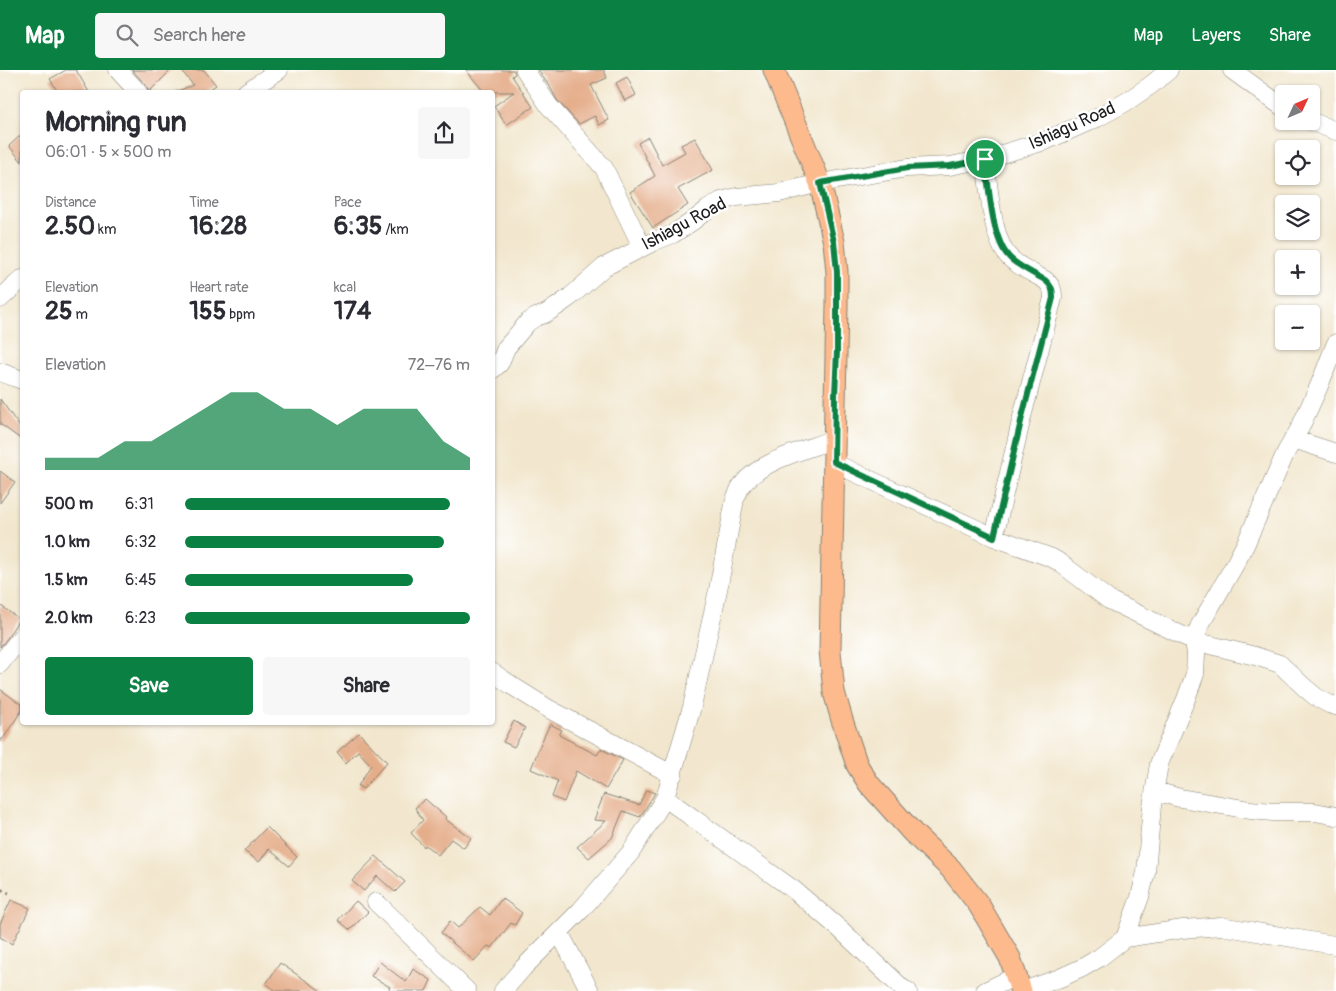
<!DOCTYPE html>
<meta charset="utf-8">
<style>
body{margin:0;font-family:Pangolin,sans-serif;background:#f7f7f7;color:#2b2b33;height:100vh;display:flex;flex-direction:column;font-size:19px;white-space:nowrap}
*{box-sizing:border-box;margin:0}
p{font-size:16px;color:#7c7c81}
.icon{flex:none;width:28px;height:28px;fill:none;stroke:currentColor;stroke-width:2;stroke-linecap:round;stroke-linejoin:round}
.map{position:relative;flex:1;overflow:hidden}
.drawer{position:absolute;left:20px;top:20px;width:475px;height:635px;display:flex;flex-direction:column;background:#fff;border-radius:5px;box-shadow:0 1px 4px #0004}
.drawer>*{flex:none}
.needle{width:32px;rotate:46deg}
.buttons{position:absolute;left:1275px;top:15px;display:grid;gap:10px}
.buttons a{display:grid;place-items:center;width:45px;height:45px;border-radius:5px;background:#fff;box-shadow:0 1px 4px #0004;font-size:25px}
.pin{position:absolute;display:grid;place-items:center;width:42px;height:42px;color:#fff;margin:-21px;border:2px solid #fff;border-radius:50%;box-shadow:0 1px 5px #0007}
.round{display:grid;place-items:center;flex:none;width:52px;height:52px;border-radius:5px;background:#f7f7f7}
.head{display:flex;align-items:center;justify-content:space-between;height:85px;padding:0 25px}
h1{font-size:28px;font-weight:700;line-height:38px}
.metrics{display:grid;grid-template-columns:repeat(3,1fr);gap:8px;height:85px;padding:5px 25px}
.metrics div{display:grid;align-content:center}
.metrics b{font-size:25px;font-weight:700}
.metrics small{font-size:14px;font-weight:400}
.metrics p{font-size:14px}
.chart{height:140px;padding:10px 25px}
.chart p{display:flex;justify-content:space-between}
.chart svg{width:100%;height:90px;margin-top:5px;fill:#0b8043;opacity:.7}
.cta{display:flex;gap:10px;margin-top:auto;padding:10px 25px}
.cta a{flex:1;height:58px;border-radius:5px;background:#0b8043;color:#fff;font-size:20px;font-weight:700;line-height:58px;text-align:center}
.cta a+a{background:#f7f7f7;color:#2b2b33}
ul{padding:0 25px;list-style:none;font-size:16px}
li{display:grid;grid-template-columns:80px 60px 1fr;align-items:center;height:38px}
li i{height:12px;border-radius:6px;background:#0b8043}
header{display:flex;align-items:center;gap:30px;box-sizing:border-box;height:70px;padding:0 25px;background:#0b8043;color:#fff}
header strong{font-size:24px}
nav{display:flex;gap:28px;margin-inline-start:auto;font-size:18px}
.search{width:350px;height:45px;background:#f7f7f7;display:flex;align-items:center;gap:12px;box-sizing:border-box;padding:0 18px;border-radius:5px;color:#7c7c81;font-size:19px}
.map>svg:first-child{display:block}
.building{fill:#e5ae8b}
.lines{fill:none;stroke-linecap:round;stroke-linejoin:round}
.minor-casing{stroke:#878275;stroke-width:19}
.major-casing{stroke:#878275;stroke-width:23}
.path{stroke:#878275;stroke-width:2.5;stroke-dasharray:4 4;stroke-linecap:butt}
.minor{stroke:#fff;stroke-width:18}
.major{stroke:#fcba8d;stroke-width:21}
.route-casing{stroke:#fff;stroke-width:10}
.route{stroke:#0b8043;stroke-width:6}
.labels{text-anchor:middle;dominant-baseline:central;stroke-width:5;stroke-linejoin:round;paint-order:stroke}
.street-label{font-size:18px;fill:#1c1c1c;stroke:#fff}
</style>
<header>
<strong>Map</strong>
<div class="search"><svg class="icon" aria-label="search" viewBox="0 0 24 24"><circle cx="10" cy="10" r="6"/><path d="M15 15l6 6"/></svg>Search here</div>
<nav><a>Map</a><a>Layers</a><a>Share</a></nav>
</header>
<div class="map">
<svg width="1336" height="921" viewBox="0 0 1336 921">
<rect width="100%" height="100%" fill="#fff"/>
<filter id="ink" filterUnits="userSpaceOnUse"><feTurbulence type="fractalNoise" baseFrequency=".02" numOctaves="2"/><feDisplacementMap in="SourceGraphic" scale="10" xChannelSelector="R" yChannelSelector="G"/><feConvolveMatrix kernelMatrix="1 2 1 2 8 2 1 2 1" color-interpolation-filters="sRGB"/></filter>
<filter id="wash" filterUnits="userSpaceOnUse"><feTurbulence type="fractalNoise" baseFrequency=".0096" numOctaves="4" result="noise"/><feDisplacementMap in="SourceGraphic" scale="20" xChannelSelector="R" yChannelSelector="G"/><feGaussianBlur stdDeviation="1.12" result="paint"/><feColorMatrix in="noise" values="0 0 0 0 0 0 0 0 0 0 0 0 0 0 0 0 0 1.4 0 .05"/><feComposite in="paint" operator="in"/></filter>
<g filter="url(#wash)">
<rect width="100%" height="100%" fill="#f2e7ce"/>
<g id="blocks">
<path class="building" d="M 66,0 L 76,0 L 89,22 L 58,22 L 50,9 Z
M 132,0 L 171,0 L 149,22 L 146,15 Z
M 181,0 L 204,0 L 216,15 L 206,22 L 175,22 L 193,15 Z
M 466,0 L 514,0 L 515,4 L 512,6 L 533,37 L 506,55 L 494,36 L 514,22 L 484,22 Z
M 538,0 L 604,0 L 607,8 L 591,15 L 609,50 L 599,55 L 595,46 L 579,54 L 557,30 L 548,13 L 547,13 Z
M 627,7 L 636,25 L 625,31 L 616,13 Z
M 22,64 L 22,92 L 9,76 Z
M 648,67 L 662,95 L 685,82 L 681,75 L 695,68 L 713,100 L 678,119 L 688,135 L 653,158 L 630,122 L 655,106 L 638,73 Z
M 0,329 L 22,360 L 22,370 L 0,354 Z
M 0,401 L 15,412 L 0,433 Z
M 0,535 L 19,549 L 8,567 L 0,577 Z
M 0,619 L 22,635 L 22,640 L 0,673 Z
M 514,651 L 525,658 L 514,677 L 503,672 Z
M 550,654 L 562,660 L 559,665 L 597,685 L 601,679 L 623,690 L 606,719 L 576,701 L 564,732 L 552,727 L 558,711 L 531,699 L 541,673 Z
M 359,663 L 387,692 L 363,719 L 358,716 L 371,695 L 358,681 L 346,693 L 337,682 Z
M 646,720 L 655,723 L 640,747 L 623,741 L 612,768 L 589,788 L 577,777 L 606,751 L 594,750 L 604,724 L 639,735 Z
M 425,729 L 446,747 L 445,749 L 471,768 L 464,778 L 451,769 L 438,785 L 425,775 L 424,777 L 411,763 L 423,750 L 415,738 Z
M 267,757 L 297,787 L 289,796 L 269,779 L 259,792 L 244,781 Z
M 376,786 L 405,812 L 395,822 L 377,806 L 364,821 L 352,811 Z
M 502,828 L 522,843 L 515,855 L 511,853 L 492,878 L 488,876 L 474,891 L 441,863 L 450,851 L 458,858 L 480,837 L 490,845 Z
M 11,830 L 30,838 L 12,874 L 0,867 L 0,854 Z
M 356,831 L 368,842 L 350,860 L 338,850 Z
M 380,892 L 406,912 L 413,899 L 431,910 L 426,921 L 388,921 L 390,917 L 371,906 Z
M 280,893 L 321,921 L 276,921 L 266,914 Z"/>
</g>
</g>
<g filter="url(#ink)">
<use href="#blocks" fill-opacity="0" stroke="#878275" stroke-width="1"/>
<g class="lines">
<defs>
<path id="minor" d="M 118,0 L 138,22
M 525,0 L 549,36 L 604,98 L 642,177
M 1232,0 L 1284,38
M 246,22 L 279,0
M 1310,51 L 1336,61
M 985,89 C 989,115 991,168 1009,187 C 1017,196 1035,204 1045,210 C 1052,216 1053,220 1053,228 L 1022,347 L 994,467
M 0,229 L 22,209
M 492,300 L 500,293 L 506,278 L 528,252 L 536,247 L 545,244 L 556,237 L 570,227 L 604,197 L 655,171 L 673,164 L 693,151 L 708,139 L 721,131 L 737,127 L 779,123 L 820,113 L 907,98 L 950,96 L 985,89 L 1045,71 L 1097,48 L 1126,32 L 1151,15 L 1169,0
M 0,302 L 22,310
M 1293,369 L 1336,383
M 834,393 L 994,467 L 1052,488 L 1059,492 L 1109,530 L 1194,571 L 1255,586 L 1280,594 L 1304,617 L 1316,627 L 1329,634 L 1336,636
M 0,594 L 22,566
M 492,602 L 514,617 L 549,639 L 673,705
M 1155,721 L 1180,728 L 1250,740 L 1273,742 L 1315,742 L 1336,746
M 665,728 L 794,820 L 841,860 L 903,919 L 908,921
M 376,832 L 467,921
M 559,862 L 590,921
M 1125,868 L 1183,859 L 1221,856 L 1334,875
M 503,921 L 523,898 L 581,840 L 631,782 L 665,728 L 692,637 L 718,520 L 735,429 C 737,426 738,422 740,418 C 757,391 806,380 834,369
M 985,921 L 1016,906
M 1023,921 L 1060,908 L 1082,898 L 1099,888 L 1125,868 L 1140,827 L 1146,802 L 1152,736 L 1159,694 L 1186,629 L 1195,604 L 1196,584 L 1194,571 L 1200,555 L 1234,496 L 1246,473 L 1286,382 L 1300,358 L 1319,316 L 1336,273"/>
<path id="major" d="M 774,0 L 820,113 L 834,172 L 837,202 L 837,235 L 830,581 L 834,622 L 842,650 L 857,695 L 869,714 L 913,763 L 951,799 L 979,835 L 1010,888 L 1021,921"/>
</defs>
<use href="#minor" class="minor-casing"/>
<use href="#major" class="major-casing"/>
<path class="path" d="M 0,819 L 9,823"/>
<use href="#minor" class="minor"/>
<use href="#major" class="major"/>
</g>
</g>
<g class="lines" filter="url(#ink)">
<defs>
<path id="route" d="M 985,89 C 989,115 991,168 1009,187 C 1017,196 1035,204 1045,210 C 1052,216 1053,220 1053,228 L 1022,347 L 994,467 L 834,392 L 835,325 L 837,281 L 837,202 L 834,172 L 820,113 L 907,98 L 950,96 Z"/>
</defs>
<use href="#route" class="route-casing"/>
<use href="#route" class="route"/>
</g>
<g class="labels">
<g class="street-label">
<text transform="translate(1072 56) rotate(-24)">Ishiagu Road</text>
<text transform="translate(684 154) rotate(-28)">Ishiagu Road</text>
</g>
</g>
</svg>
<div class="buttons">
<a><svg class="needle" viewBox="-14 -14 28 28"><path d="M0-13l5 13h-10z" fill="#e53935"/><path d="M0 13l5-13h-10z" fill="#7c7c81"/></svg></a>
<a><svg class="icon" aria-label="locate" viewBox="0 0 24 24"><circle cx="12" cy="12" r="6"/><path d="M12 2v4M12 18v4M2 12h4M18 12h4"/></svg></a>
<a><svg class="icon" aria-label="layers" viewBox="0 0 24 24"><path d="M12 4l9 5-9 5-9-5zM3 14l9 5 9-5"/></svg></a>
<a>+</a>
<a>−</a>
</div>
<div class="pin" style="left:985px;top:89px;background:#1e9e55"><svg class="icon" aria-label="arrive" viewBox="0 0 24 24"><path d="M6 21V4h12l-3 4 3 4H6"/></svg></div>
<section class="drawer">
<div class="head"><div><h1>Morning run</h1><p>06:01 · 5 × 500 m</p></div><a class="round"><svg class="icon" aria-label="share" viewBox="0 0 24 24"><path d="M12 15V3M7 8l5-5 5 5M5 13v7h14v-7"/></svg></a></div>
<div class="metrics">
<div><p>Distance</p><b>2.50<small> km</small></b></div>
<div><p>Time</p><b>16:28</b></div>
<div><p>Pace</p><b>6:35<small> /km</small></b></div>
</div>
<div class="metrics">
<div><p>Elevation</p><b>25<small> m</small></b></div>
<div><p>Heart rate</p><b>155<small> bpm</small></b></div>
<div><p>kcal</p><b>174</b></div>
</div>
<div class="chart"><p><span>Elevation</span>72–76 m</p>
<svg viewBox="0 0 160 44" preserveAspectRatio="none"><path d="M0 44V38L10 38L20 38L30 30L40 30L50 22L60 14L70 6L80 6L90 14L100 14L110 22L120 14L130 14L140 14L150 30L160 38V44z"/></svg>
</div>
<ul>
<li><b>500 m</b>6:31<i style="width:93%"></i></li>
<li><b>1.0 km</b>6:32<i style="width:91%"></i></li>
<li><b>1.5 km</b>6:45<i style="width:80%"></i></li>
<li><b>2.0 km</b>6:23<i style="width:100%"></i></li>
</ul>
<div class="cta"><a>Save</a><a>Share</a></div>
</section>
</div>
